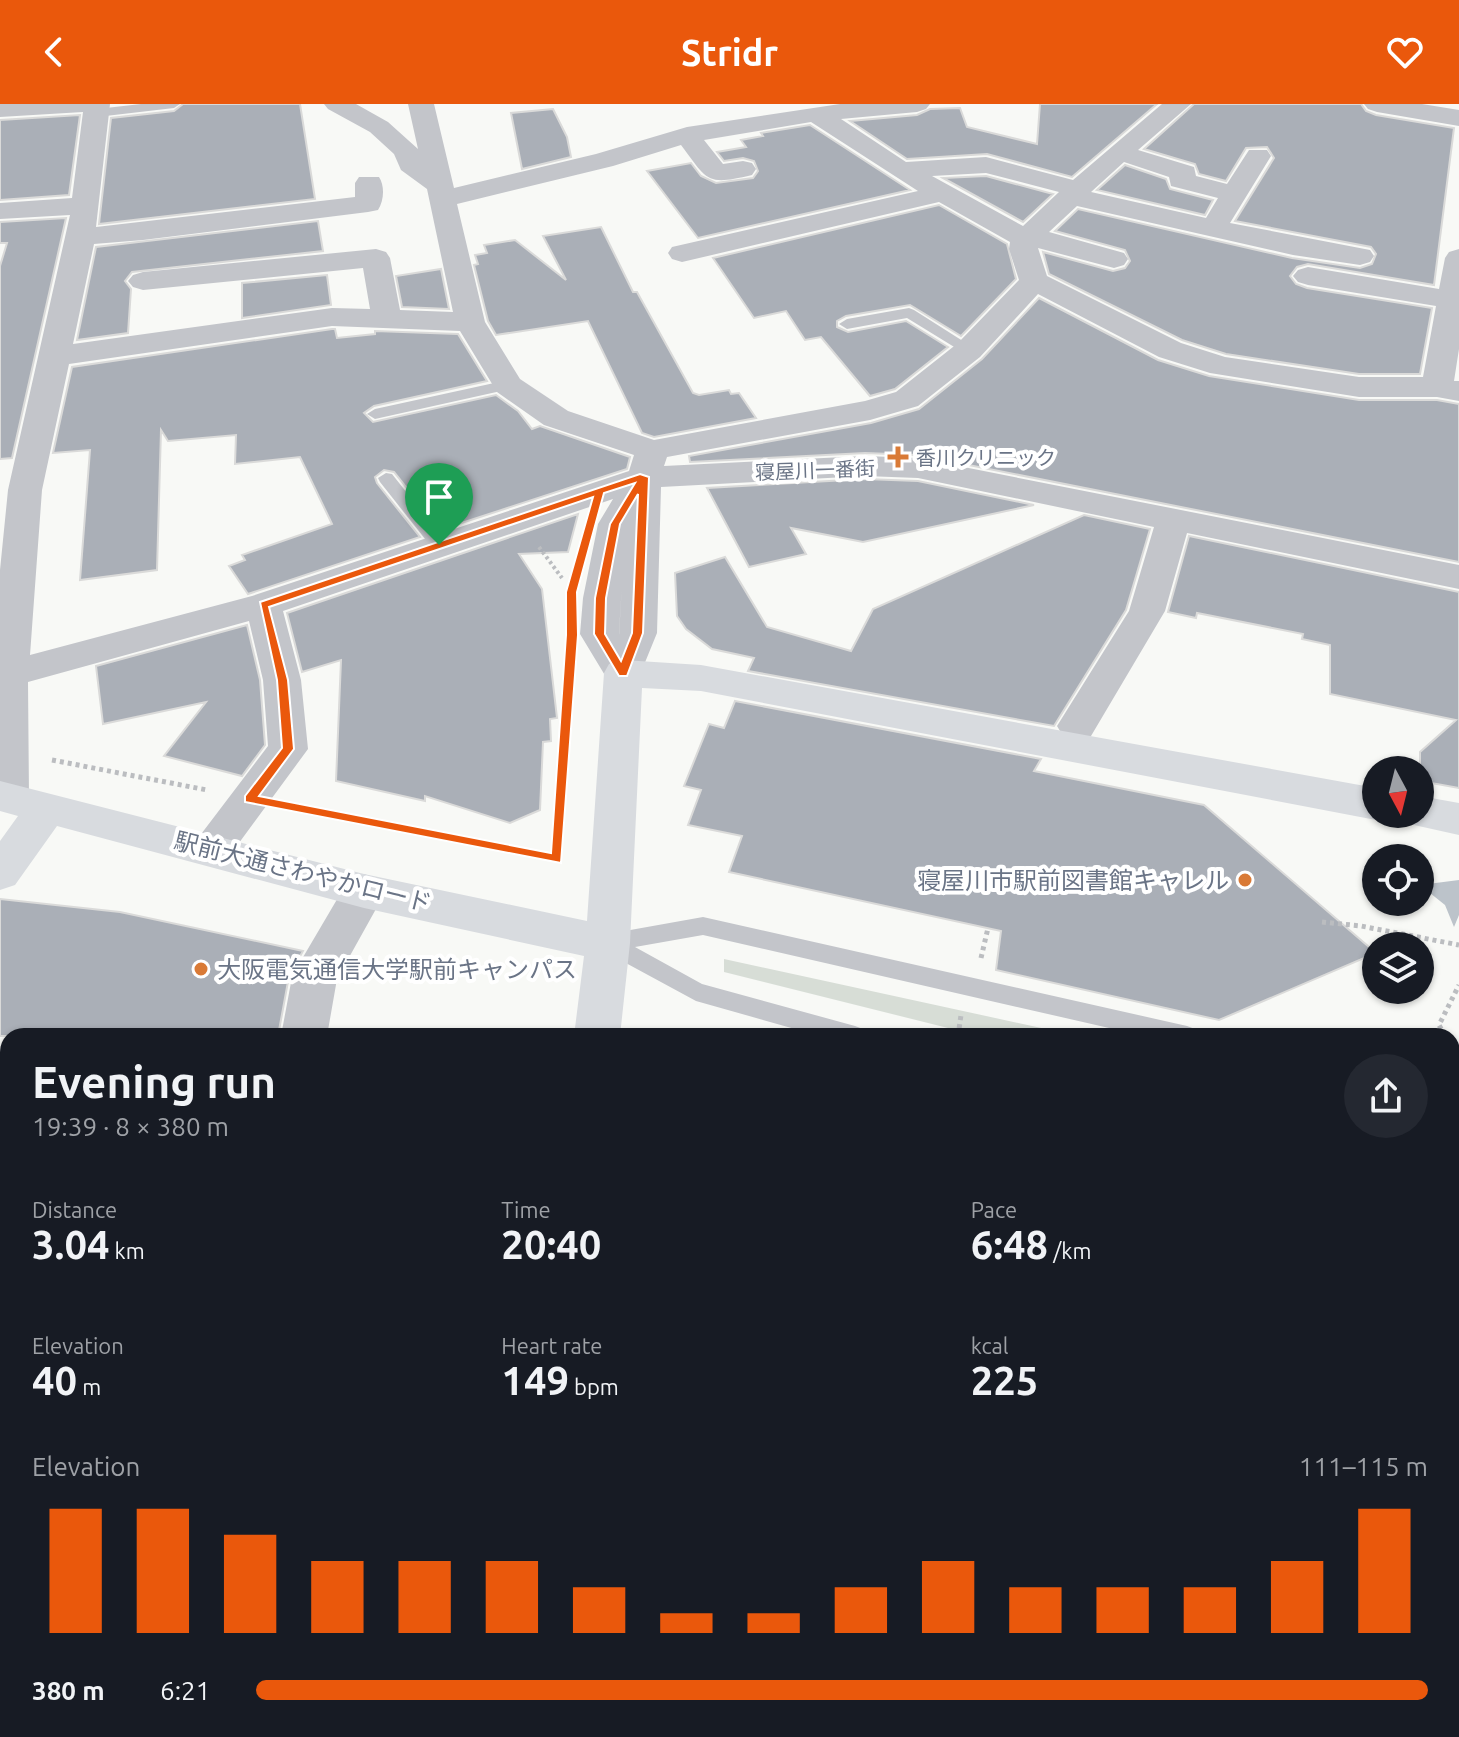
<!DOCTYPE html>
<meta charset="utf-8">
<style>
body{margin:0;font-family:Ubuntu,"Noto Sans JP",sans-serif;background:#242831;color:#f1f3f6;height:100vh;display:flex;flex-direction:column;font-size:30px;white-space:nowrap}
*{box-sizing:border-box;margin:0}
p{font-size:26px;color:#9ea1a6}
.icon{flex:none;width:44px;height:44px;fill:none;stroke:currentColor;stroke-width:2;stroke-linecap:round;stroke-linejoin:round}
.map{position:relative;flex:1;overflow:hidden}
.details{position:absolute;left:0px;top:924px;width:1460px;height:710px;display:flex;flex-direction:column;background:#171b24;border-radius:24px 24px 0 0;box-shadow:0 2px 6px #0004}
.details>*{flex:none}
.needle{width:52px;rotate:173deg}
.controls{position:absolute;left:1362px;top:652px;display:grid;gap:16px}
.controls a{display:grid;place-items:center;width:72px;height:72px;border-radius:50%;background:#171b24;box-shadow:0 2px 6px #0004;font-size:40px}
.pin{position:absolute;display:grid;place-items:center;width:68px;height:68px;color:#fff;margin:-82px -34px;border-radius:50% 50% 50% 0;rotate:-45deg;box-shadow:0 0 8px #0007}
.pin .icon{rotate:45deg}
.round{display:grid;place-items:center;flex:none;width:84px;height:84px;border-radius:42px;background:#242831}
.headline{display:flex;align-items:center;justify-content:space-between;height:136px;padding:0 32px}
h1{font-size:44px;font-weight:700;line-height:60px}
.figures{display:grid;grid-template-columns:repeat(3,1fr);gap:12px;height:136px;padding:8px 32px}
.figures div{display:grid;align-content:center}
.figures b{font-size:40px;font-weight:700}
.figures small{font-size:22px;font-weight:400}
.figures p{font-size:22px}
.chart{height:224px;padding:16px 32px}
.chart p{display:flex;justify-content:space-between}
.chart svg{width:100%;height:144px;margin-top:8px;stroke:#ea580c;stroke-width:6}
ul{padding:0 32px;list-style:none;font-size:26px}
li{display:grid;grid-template-columns:128px 96px 1fr;align-items:center;height:60px}
li i{height:20px;border-radius:10px;background:#ea580c}
header{display:flex;justify-content:space-between;align-items:center;height:104px;padding:0 32px;background:#ea580c;color:#fff;font-size:36px;font-weight:700}
.map>svg:first-child{display:block}
.green{fill:#d7ddd6}
.water{fill:#bcc3ca}
.building{fill:#aaafb7;stroke:#dadad9;stroke-width:2}
.lines{fill:none;stroke-linecap:round;stroke-linejoin:round}
.primary-tunnel{stroke:#d4d8da;stroke-width:56;stroke-dasharray:56 28;stroke-linecap:butt}
.path-far1{stroke:#bbbdc0;stroke-width:4;stroke-dasharray:3 3;stroke-linecap:butt}
.path{stroke:#bbbdc0;stroke-width:5;stroke-dasharray:4 4;stroke-linecap:butt}
.lane{fill:#c3c5ca;fill-rule:evenodd}
.street{fill:#c3c5ca;fill-rule:evenodd}
.secondary{fill:#d8dbdf;fill-rule:evenodd}
.primary{fill:#d8dbdf;fill-rule:evenodd}
.rail-casing{stroke:#a4a8af;stroke-width:11}
.rail{stroke:#fff;stroke-width:8;stroke-dasharray:23;stroke-linecap:butt}
.route{fill:#ea580c;stroke:#fff;stroke-width:2;fill-rule:evenodd}
.poi-dot{fill:#d97a36;stroke:#fff;stroke-width:3}
.labels{text-anchor:middle;dominant-baseline:central;stroke-width:8;stroke-linejoin:round;paint-order:stroke}
.far-poi-label{font-size:20px;fill:#6a7486;stroke:#fff;text-anchor:start}
.far-street-label{font-size:20px;fill:#6a7486;stroke:#fff}
.street-label{font-size:24px;fill:#6a7486;stroke:#fff}
.poi-label{font-size:24px;fill:#6a7486;stroke:#fff;text-anchor:end}
</style>
<header><svg class="icon" aria-label="back" viewBox="0 0 24 24"><path d="M15 5l-7 7 7 7"/></svg>Stridr<svg class="icon" aria-label="heart" viewBox="0 0 24 24"><path d="M12 20l-8-8c-3-5 5-10 8-4 3-6 11-1 8 4z"/></svg></header>
<div class="map">
<svg width="1459" height="1633" viewBox="0 0 1459 1633">
<rect width="100%" height="100%" fill="#f8f9f6"/>
<path class="green" d="M 724,855 L 1078,932 L 980,932 L 724,868 Z"/>
<path class="water" d="M 1459,776 L 1459,811 L 1454,823 L 1445,801 L 1420,781 Z"/>
<path class="building" d="M 183,0 L 300,0 L 315,95 L 99,120 L 111,14 L 174,7 Z
M 1040,0 L 1157,0 L 1072,73 L 987,50 L 907,55 L 850,17 L 917,11 L 930,5 L 960,4 L 967,23 L 1037,40 Z
M 1194,0 L 1361,0 L 1366,7 L 1376,11 L 1454,24 L 1434,181 L 1308,160 L 1297,163 L 1290,172 L 1296,180 L 1307,184 L 1432,204 L 1420,270 L 1359,270 L 1226,250 L 1182,236 L 1049,170 L 1043,148 L 1113,167 L 1125,164 L 1130,157 L 1125,146 L 1055,127 L 1078,105 L 1292,154 L 1360,164 L 1372,160 L 1376,150 L 1371,143 L 1235,117 L 1274,54 L 1267,43 L 1246,44 L 1226,77 L 1199,70 L 1195,60 L 1144,45 Z
M 553,5 L 567,33 L 571,53 L 522,65 L 511,9 Z
M 80,11 L 69,91 L 0,96 L 0,16 Z
M 810,21 L 910,86 L 698,134 L 647,67 L 691,59 L 701,72 L 716,79 L 753,74 L 758,67 L 754,57 L 743,54 L 724,57 L 717,48 L 746,43 L 741,36 L 763,32 L 761,29 Z
M 1125,61 L 1166,75 L 1170,85 L 1213,96 L 1205,111 L 1097,86 Z
M 986,72 L 1053,90 L 1023,118 L 943,74 Z
M 939,101 L 1007,140 L 1016,175 L 961,232 L 910,201 L 846,212 L 837,217 L 837,223 L 848,228 L 906,217 L 948,243 L 895,285 L 870,292 L 821,233 L 805,236 L 786,207 L 754,214 L 713,154 Z
M 66,114 L 12,354 L 0,355 L 0,162 L 7,139 L 0,139 L 0,118 Z
M 318,117 L 323,147 L 132,168 L 125,177 L 131,185 L 128,229 L 77,236 L 96,143 Z
M 601,123 L 633,188 L 637,188 L 693,289 L 699,291 L 729,286 L 731,290 L 739,289 L 756,314 L 654,333 L 642,329 L 588,217 L 496,231 L 488,217 L 474,161 L 478,160 L 475,151 L 487,149 L 484,141 L 515,136 L 566,176 L 543,132 Z
M 441,165 L 449,205 L 402,203 L 396,172 Z
M 327,171 L 331,201 L 242,214 L 242,179 Z
M 1039,194 L 1158,256 L 1209,272 L 1359,296 L 1437,296 L 1459,300 L 1459,458 L 918,351 L 865,349 L 690,358 L 689,352 L 871,319 L 919,305 L 982,255 Z
M 332,225 L 335,225 L 337,234 L 375,230 L 375,227 L 458,230 L 487,277 L 374,302 L 364,309 L 373,318 L 496,291 L 518,307 L 532,325 L 540,322 L 630,353 L 627,365 L 440,426 L 394,368 L 384,366 L 375,373 L 377,379 L 420,433 L 248,490 L 229,462 L 245,456 L 242,451 L 332,420 L 300,353 L 235,360 L 236,331 L 168,337 L 161,326 L 157,466 L 80,476 L 90,346 L 53,349 L 72,263 Z
M 865,375 L 918,377 L 1034,401 L 863,438 L 791,424 L 806,450 L 749,463 L 707,384 Z
M 578,410 L 568,448 L 519,450 L 542,485 L 557,614 L 550,615 L 551,637 L 543,638 L 540,706 L 510,719 L 425,692 L 425,697 L 336,677 L 341,556 L 302,568 L 287,509 Z
M 1084,411 L 1150,425 L 1126,506 L 1054,622 L 748,567 L 754,554 L 712,545 L 686,525 L 677,512 L 675,469 L 725,453 L 767,523 L 851,547 L 873,505 Z
M 1189,432 L 1459,488 L 1459,684 L 1420,677 L 1420,648 L 1456,616 L 1330,590 L 1330,541 L 1302,535 L 1303,530 L 1197,509 L 1196,514 L 1168,508 Z
M 247,521 L 260,576 L 265,641 L 242,672 L 164,652 L 206,598 L 103,620 L 96,562 Z
M 735,597 L 1041,655 L 1034,667 L 1204,701 L 1376,849 L 1219,916 L 996,866 L 1001,827 L 729,768 L 742,732 L 688,721 L 701,686 L 684,682 L 709,620 L 724,624 Z
M 0,795 L 120,808 L 303,847 L 289,872 L 278,932 L 0,932 Z"/>
<g class="lines">
<path class="primary-tunnel" d="M 1452,1538 L 1459,1538
M 1452,1597 L 1459,1597"/>
<path class="path-far1" d="M 539,443 L 562,474
M 565,636 L 570,560"/>
<path class="path" d="M 52,656 L 207,686
M 295,704 L 557,755 L 565,634
M 1322,818 L 1361,822 L 1459,841
M 981,854 L 988,824
M 958,932 L 961,911
M 1445,932 L 1439,921 L 1459,881
M 1452,945 L 1459,957"/>
<path class="lane" d="M 141,0 L 180,0 L 174,4 L 97,13 L 91,9 L 97,5 Z
M 909,204 L 914,206 L 977,246 L 969,251 L 964,249 L 907,214 L 847,225 L 839,220 L 847,215 Z
M 508,276 L 516,281 L 514,284 L 375,315 L 367,310 L 375,305 Z
M 386,369 L 392,370 L 445,437 L 448,441 L 445,445 L 433,445 L 380,378 L 378,374 Z
M 703,813 L 1187,922 L 1195,925 L 1199,932 L 1144,932 L 703,831 L 635,843 L 702,880 L 855,922 L 863,925 L 867,932 L 820,932 L 696,897 L 600,845 L 597,839 L 600,833 L 608,830 Z"/>
<path class="street" d="M 0,0 L 110,0 L 96,123 L 355,93 L 355,79 L 359,73 L 379,73 C 385,82 384,97 378,106 L 368,108 L 143,136 L 94,140 L 73,240 L 332,204 L 370,205 L 363,164 L 143,186 L 133,183 L 128,177 L 133,171 L 143,168 L 376,145 L 386,148 L 390,154 L 400,206 L 453,208 L 427,85 L 401,66 L 394,50 L 370,28 L 328,5 L 324,0 L 356,0 L 388,18 L 418,45 L 408,0 L 434,0 L 454,84 L 596,50 L 687,23 L 840,0 L 930,0 L 926,5 L 917,8 L 841,15 L 906,58 L 986,53 L 1073,76 L 1162,0 L 1191,0 L 1138,46 L 1194,63 L 1196,72 L 1227,80 L 1249,46 L 1267,46 L 1271,52 L 1230,119 L 1370,146 L 1374,152 L 1370,158 L 1360,161 L 1293,151 L 1077,102 L 1049,128 L 1124,149 L 1128,155 L 1124,161 L 1114,164 L 1038,144 L 1047,172 L 1181,239 L 1225,253 L 1359,273 L 1423,273 L 1436,202 L 1308,181 L 1298,178 L 1293,172 L 1298,166 L 1308,163 L 1439,185 L 1445,154 L 1449,148 L 1459,145 L 1459,245 L 1454,277 L 1459,277 L 1459,297 L 1437,293 L 1359,293 L 1210,269 L 1159,253 L 1038,190 L 980,253 L 918,302 L 870,316 L 667,353 L 664,362 L 865,352 L 918,354 L 1459,461 L 1459,485 L 1187,429 L 1165,507 L 1091,632 L 1077,636 L 1063,632 L 1057,622 L 1129,507 L 1154,423 L 918,374 L 865,372 L 661,383 L 657,529 L 637,578 L 623,582 L 609,578 L 580,530 L 583,494 L 598,420 L 613,395 L 283,507 L 301,576 L 308,645 L 225,758 L 210,762 L 195,758 L 189,746 L 268,642 L 263,576 L 249,517 L 28,578 L 29,693 L 23,704 L 8,708 L 0,706 L 0,466 L 8,386 L 70,111 L 0,115 L 0,99 L 72,94 L 83,8 L 0,13 ZM 811,18 L 918,87 L 672,143 L 668,149 L 672,155 L 682,158 L 939,98 L 1010,138 L 1009,145 L 1019,176 L 958,239 L 896,288 L 865,297 L 654,336 L 568,307 L 520,275 L 485,218 L 457,100 L 613,62 L 681,41 C 708,77 706,82 752,71 L 756,65 L 752,59 L 743,57 L 723,60 L 704,36 ZM 1124,58 L 1169,73 L 1171,82 L 1218,94 L 1206,114 L 1091,88 ZM 986,69 L 1059,88 L 1023,122 L 932,72 ZM 332,222 L 460,227 L 497,288 L 544,321 L 634,351 L 629,367 L 252,492 L 30,551 L 42,386 L 69,260 ZM 622,480 L 619,529 L 619,531 Z
M 1364,0 L 1422,0 L 1459,6 L 1459,22 L 1377,8 L 1368,5 Z
M 364,770 L 379,775 L 386,787 L 337,875 L 327,932 L 281,932 L 292,873 L 299,860 L 349,775 Z
M 8,1549 L 8,1612 L 0,1616 L 0,1553 Z
M 1256,1626 L 1318,1626 L 1315,1633 L 1253,1633 Z"/>
<path class="secondary" d="M 623,556 L 701,561 L 1376,684 L 1376,710 L 1391,710 L 1376,716 L 701,587 L 642,584 L 630,839 L 620,932 L 574,932 L 584,852 L 364,804 L 57,722 L 15,781 L 0,786 L 0,737 L 18,712 L 0,707 L 0,677 L 364,770 L 587,817 L 604,569 L 609,560 Z
M 1420,692 L 1459,699 L 1459,731 L 1405,719 L 1400,710 L 1420,710 Z
M 397,1626 L 459,1626 L 457,1633 L 395,1633 Z"/>
<path class="primary" d="M 499,1626 L 588,1626 L 585,1633 L 496,1633 Z
M 701,1626 L 790,1626 L 787,1633 L 698,1633 Z"/>
<defs>
<path id="rail" d="M 1452,1473 L 1459,1455
M 1452,1582 L 1459,1564
M 1388,1633 L 1391,1626
M 1432,1633 L 1435,1626"/>
</defs>
<use href="#rail" class="rail-casing"/>
<use href="#rail" class="rail"/>
</g>
<path class="route" d="M 640,370 L 649,373 L 643,529 L 627,572 L 619,572 L 594,530 L 595,494 L 610,420 L 635,379 L 604,389 L 577,488 L 578,531 L 561,759 L 245,698 L 245,692 L 282,644 L 277,576 L 260,498 ZM 638,390 L 632,529 L 621,557 L 605,530 L 606,494 L 620,420 ZM 593,393 L 566,488 L 566,531 L 551,749 L 259,692 L 294,645 L 288,576 L 269,503 Z"/>
<g class="poi-dot">
<path d="M894 341h8v8h8v8h-8v8h-8v-8h-8v-8h8z"/>
<circle cx="1245" cy="776" r="8"/>
<circle cx="201" cy="865" r="8"/>
</g>
<g class="labels">
<g class="far-poi-label">
<text x="916" y="353">香川クリニック</text>
</g>
<g class="far-street-label">
<text transform="translate(815 366) rotate(-2)">寝屋川一番街</text>
</g>
<g class="street-label">
<text transform="translate(303 768) rotate(14)">駅前大通さわやかロード</text>
</g>
<g class="poi-label">
<text x="1229" y="776">寝屋川市駅前図書館キャレル</text>
<text x="217" y="865" text-anchor="start">大阪電気通信大学駅前キャンパス</text>
</g>
</g>
</svg>
<div class="controls">
<a><svg class="needle" viewBox="-14 -14 28 28"><path d="M0-13l5 13h-10z" fill="#e53935"/><path d="M0 13l5-13h-10z" fill="#9ea1a6"/></svg></a>
<a><svg class="icon" aria-label="locate" viewBox="0 0 24 24"><circle cx="12" cy="12" r="6"/><path d="M12 2v4M12 18v4M2 12h4M18 12h4"/></svg></a>
<a><svg class="icon" aria-label="layers" viewBox="0 0 24 24"><path d="M12 4l9 5-9 5-9-5zM3 14l9 5 9-5"/></svg></a>
</div>
<div class="pin" style="left:439px;top:441px;background:#1e9e55"><svg class="icon" aria-label="arrive" viewBox="0 0 24 24"><path d="M6 21V4h12l-3 4 3 4H6"/></svg></div>
<section class="details">
<div class="headline"><div><h1>Evening run</h1><p>19:39 · 8 × 380 m</p></div><a class="round"><svg class="icon" aria-label="share" viewBox="0 0 24 24"><path d="M12 15V3M7 8l5-5 5 5M5 13v7h14v-7"/></svg></a></div>
<div class="figures">
<div><p>Distance</p><b>3.04<small> km</small></b></div>
<div><p>Time</p><b>20:40</b></div>
<div><p>Pace</p><b>6:48<small> /km</small></b></div>
</div>
<div class="figures">
<div><p>Elevation</p><b>40<small> m</small></b></div>
<div><p>Heart rate</p><b>149<small> bpm</small></b></div>
<div><p>kcal</p><b>225</b></div>
</div>
<div class="chart"><p><span>Elevation</span>111–115 m</p>
<svg viewBox="0 0 160 44" preserveAspectRatio="none"><path d="M5 44V6M15 44V6M25 44V14M35 44V22M45 44V22M55 44V22M65 44V30M75 44V38M85 44V38M95 44V30M105 44V22M115 44V30M125 44V30M135 44V30M145 44V22M155 44V6"/></svg>
</div>
<ul>
<li><b>380 m</b>6:21<i style="width:100%"></i></li>
</ul>
</section>
</div>
